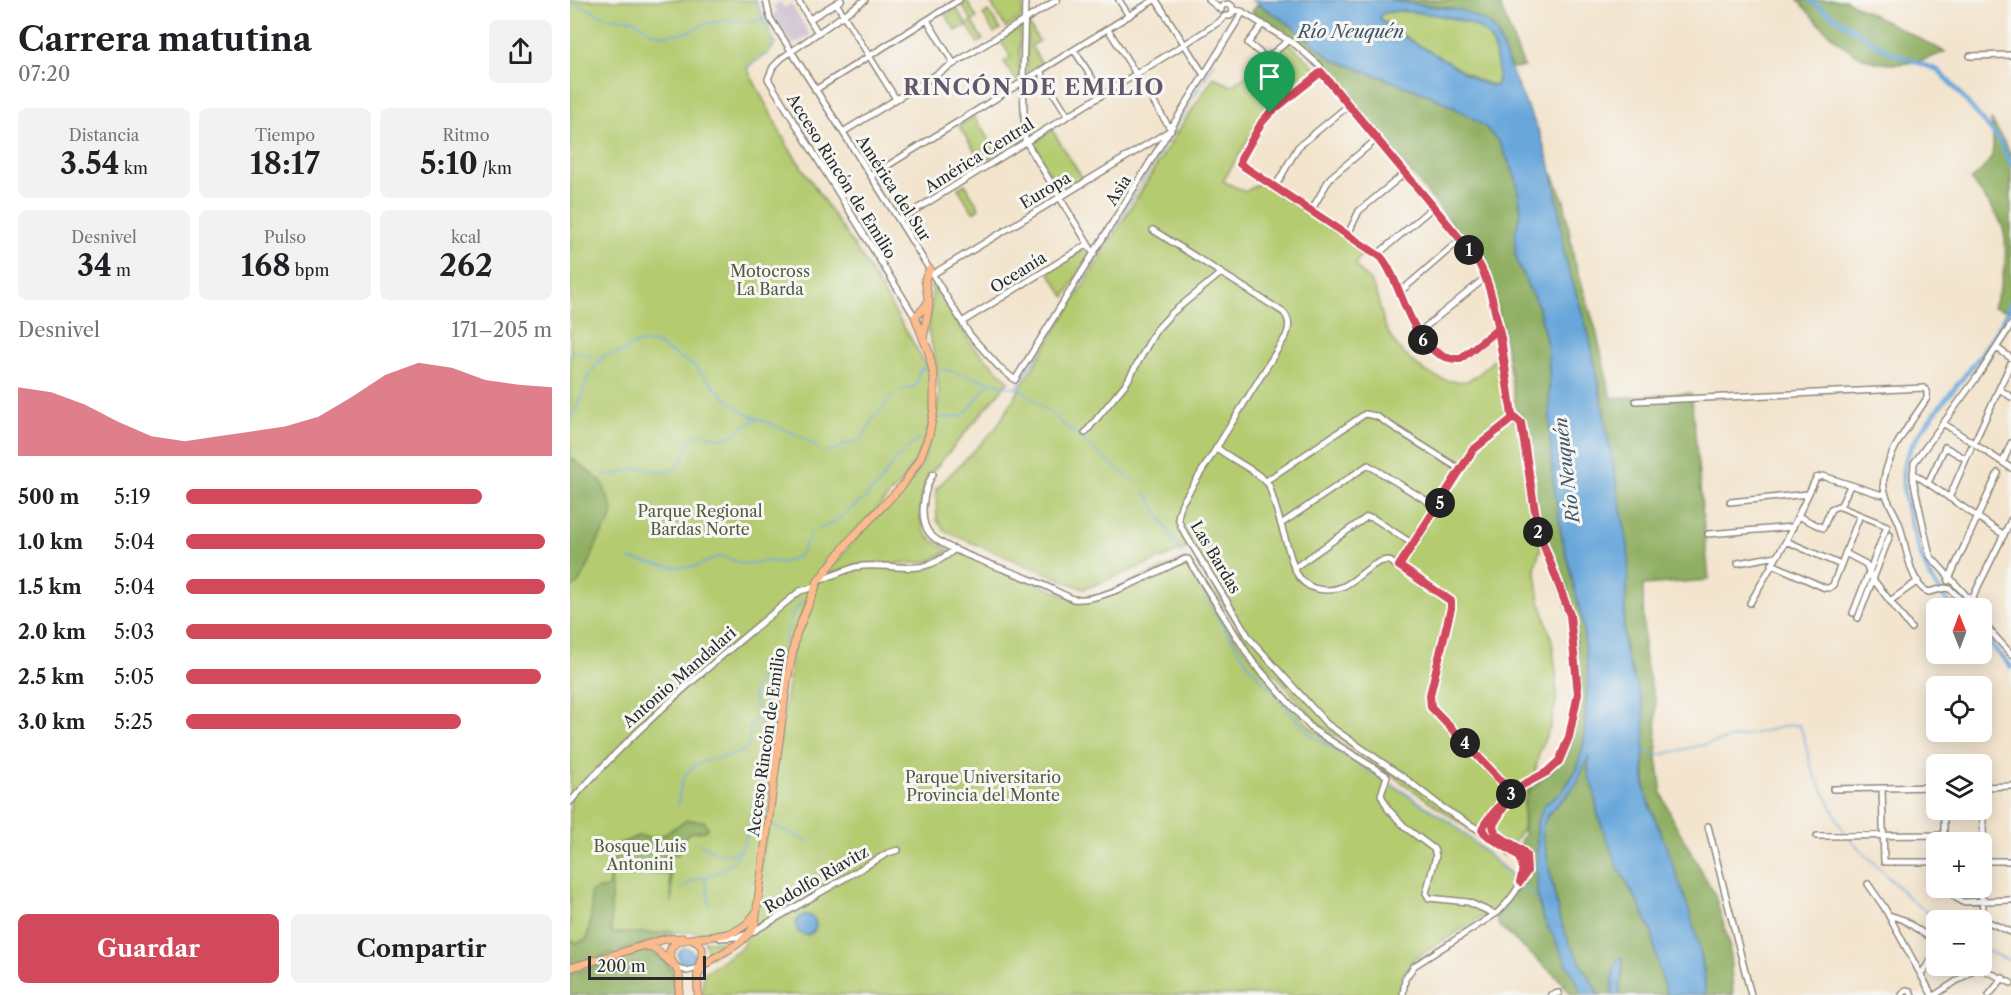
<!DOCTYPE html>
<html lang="es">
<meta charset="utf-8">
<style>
body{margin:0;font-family:"Libre Caslon Text",serif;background:#f2f2f2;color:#202124;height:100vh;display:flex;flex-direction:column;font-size:22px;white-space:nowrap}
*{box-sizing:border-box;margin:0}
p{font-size:20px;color:#757577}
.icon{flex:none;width:33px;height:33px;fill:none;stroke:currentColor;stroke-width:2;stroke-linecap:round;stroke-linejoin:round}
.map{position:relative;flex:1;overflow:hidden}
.panel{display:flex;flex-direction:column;background:#fff;width:570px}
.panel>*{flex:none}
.needle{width:39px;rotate:359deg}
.controls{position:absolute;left:1356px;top:598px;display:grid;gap:12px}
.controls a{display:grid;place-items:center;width:66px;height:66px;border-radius:9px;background:#fff;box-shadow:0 3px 15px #0003;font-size:30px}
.scale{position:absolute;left:18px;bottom:15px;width:118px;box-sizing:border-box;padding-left:6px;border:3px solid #2b2b2b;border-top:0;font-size:16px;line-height:21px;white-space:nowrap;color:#2b2b2b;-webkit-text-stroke:4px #f6f6f2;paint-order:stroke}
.pin{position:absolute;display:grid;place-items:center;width:51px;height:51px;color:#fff;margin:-62px -26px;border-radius:50% 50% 50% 0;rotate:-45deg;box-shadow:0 0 6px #0007}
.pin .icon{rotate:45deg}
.km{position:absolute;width:30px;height:30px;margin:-15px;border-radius:50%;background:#222;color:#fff;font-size:16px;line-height:30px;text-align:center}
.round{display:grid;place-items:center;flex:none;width:63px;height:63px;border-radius:9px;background:#f2f2f2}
.overview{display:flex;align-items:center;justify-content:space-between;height:102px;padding:0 18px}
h1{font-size:33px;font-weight:800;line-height:45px}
.metrics{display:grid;grid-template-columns:repeat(3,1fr);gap:9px;height:102px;padding:6px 18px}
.metrics div{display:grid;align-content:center;border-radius:9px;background:#f2f2f2;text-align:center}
.metrics b{font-size:30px;font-weight:800}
.metrics small{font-size:16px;font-weight:400}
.metrics p{font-size:16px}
.chart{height:168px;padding:12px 18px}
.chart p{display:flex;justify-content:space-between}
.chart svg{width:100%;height:108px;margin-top:6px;fill:#d1495b;opacity:.7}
.cta{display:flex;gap:12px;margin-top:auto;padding:12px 18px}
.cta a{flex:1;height:69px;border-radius:9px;background:#d1495b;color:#fff;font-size:24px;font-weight:800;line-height:69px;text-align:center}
.cta a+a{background:#f2f2f2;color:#202124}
ul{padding:0 18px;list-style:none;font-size:20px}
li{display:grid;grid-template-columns:96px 72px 1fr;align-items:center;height:45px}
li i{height:15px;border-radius:8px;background:#d1495b}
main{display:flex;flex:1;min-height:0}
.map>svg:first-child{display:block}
.industrial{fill:#cdbed2}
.green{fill:#b4cb70;stroke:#707b4e;stroke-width:1.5}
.forest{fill:#8faf62;stroke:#5d6d46;stroke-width:1.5}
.water{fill:#69a7db;stroke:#4a6983;stroke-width:1.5;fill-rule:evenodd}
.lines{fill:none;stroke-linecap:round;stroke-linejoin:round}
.stream{stroke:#69a7db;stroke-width:1.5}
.canal{stroke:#69a7db;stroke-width:4.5}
.minor-casing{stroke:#8f887c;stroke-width:8}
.major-casing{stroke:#8f887c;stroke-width:9}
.minor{stroke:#fff;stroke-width:5}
.major{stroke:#fbbb8d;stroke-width:7}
.route-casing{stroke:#fff;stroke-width:12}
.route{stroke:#d1495b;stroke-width:8}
.labels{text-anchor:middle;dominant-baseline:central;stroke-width:6;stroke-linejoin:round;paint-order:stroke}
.street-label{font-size:16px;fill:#2b2b2b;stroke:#f6f6f2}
.park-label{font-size:16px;fill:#545b40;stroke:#f6f6f2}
.water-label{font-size:18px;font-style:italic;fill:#415669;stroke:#f6f6f2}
.district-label{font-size:22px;font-weight:bold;letter-spacing:1.5px;fill:#65576b;stroke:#f6f6f2}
</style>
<main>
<section class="panel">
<div class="overview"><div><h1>Carrera matutina</h1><p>07:20</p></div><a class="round"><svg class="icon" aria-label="share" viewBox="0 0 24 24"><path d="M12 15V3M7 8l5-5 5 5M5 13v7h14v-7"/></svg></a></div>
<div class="metrics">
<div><p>Distancia</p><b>3.54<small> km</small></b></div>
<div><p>Tiempo</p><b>18:17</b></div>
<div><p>Ritmo</p><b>5:10<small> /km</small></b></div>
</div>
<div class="metrics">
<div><p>Desnivel</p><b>34<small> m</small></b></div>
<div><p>Pulso</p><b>168<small> bpm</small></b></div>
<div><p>kcal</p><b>262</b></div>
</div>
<div class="chart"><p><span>Desnivel</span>171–205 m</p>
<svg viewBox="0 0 160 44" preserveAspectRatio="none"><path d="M0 44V16L10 18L20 23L30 30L40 36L50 38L60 36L70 34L80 32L90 28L100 20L110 11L120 6L130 8L140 13L150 15L160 16V44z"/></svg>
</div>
<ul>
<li><b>500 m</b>5:19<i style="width:81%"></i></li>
<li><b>1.0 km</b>5:04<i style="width:98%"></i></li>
<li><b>1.5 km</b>5:04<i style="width:98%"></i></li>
<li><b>2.0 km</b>5:03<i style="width:100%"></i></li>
<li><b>2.5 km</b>5:05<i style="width:97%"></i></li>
<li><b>3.0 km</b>5:25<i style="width:75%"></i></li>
</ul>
<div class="cta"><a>Guardar</a><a>Compartir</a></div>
</section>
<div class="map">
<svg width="1441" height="995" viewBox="0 0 1441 995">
<rect width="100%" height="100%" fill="#f6f6f2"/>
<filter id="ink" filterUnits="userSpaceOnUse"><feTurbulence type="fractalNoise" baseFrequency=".0167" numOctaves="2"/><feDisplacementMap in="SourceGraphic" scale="12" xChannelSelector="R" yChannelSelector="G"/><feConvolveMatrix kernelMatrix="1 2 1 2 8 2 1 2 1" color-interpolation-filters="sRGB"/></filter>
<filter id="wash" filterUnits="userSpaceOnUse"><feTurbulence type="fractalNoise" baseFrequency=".008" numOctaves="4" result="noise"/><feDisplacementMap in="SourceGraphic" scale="24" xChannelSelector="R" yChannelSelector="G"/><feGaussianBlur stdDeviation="1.35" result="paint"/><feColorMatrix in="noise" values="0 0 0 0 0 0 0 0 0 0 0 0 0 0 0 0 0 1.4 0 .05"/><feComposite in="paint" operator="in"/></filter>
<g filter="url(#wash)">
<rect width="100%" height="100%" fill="#f3e4cd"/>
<path class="industrial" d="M 211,2 L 214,8 L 221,4 L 240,35 L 222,46 L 203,15 L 207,12 L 204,6 Z"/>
<path class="green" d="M 0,0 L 185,0 L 205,43 C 200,57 186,58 177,68 L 217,145 L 298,267 L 361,373 L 362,405 L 360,421 L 353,446 L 336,477 L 253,567 L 247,576 L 222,638 L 214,673 L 184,912 L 172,926 L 143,935 L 140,932 L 104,932 L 102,935 L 71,944 L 84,950 L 105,970 L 107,995 L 0,995 Z
M 419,0 L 454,0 L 452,17 L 436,28 Z
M 397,1 L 407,18 L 402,22 L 413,40 L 408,43 L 397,25 L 386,31 L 375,14 L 386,8 L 397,25 L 402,21 L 391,4 Z
M 418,11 L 430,29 L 424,33 L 413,15 Z
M 829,11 C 853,13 901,16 918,36 C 923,42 925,51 926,58 C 928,67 929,78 926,86 L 908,80 L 845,43 L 809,18 L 813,13 Z
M 457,21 L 469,41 L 461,46 L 473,66 L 457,75 Z
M 448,28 L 450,29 L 450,78 L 446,81 L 434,62 L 441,57 L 430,40 Z
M 719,43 L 748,70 L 693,116 L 653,181 L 675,192 L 691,182 L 788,244 L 794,250 L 785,265 C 790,273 799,277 803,286 C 810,300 810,316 817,330 C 830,356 864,386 895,381 C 908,379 921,361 931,352 L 939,414 L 940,419 L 949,423 L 971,547 L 965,566 L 970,601 L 982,641 L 986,671 L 986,703 L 981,724 L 969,753 L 963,782 L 954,798 L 953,829 L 934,856 L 903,832 L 750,725 L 681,648 L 663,620 L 620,547 L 514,589 L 376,532 L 367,520 L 366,489 L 426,428 L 604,137 L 644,77 L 661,86 Z
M 404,117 L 427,153 L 412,163 L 389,126 Z
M 482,130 L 513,179 L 491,192 L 462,145 L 462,143 Z
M 395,184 L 409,208 L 403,212 L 388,188 Z
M 518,247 L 521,253 L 495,297 L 478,271 Z
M 362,280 L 401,344 L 439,381 L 357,478 C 352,492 347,519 355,532 C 360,541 371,545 379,550 L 360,561 L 351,563 L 290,564 L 256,576 L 282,543 L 339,484 L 353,463 L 368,404 L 369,391 L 366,363 L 358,330 L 362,301 Z
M 385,549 L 503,599 L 528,597 L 615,559 L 666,639 L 742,729 L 816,774 L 816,781 L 883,824 L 950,882 L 925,914 L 910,918 L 844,959 L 832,976 L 829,995 L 132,995 L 133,979 L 135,972 L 171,948 L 182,930 L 224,643 L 248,581 L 285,567 L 352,568 Z
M 134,941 L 159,941 L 161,943 L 140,957 Z"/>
<path class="forest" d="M 817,0 L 928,0 L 954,67 L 941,68 L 926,32 L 881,8 Z
M 1228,0 L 1275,0 L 1375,52 C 1303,82 1273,52 1228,0 Z
M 688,4 L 721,25 L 762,59 L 859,95 L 898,115 L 915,127 L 930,143 L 946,178 L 951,210 L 945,253 L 948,265 L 968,306 L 977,344 L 979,365 L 980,438 L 983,480 L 992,537 L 1012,619 L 1018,672 L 1014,741 L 1007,769 L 991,793 L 974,805 L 967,822 L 968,902 L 972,915 L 1013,995 L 1002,995 L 989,979 L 929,926 L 925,914 L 950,882 L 954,884 C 966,870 964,856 949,844 L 954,835 L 954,806 L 959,791 L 988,765 L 1007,711 L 1004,626 L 973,540 L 966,511 L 951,414 L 947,414 L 933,330 L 916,270 L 910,258 L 759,71 L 733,47 L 699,26 L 682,12 Z
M 1421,119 L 1441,154 L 1441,312 L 1423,307 C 1433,285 1441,247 1431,223 C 1424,208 1411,194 1401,180 C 1428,156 1424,153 1421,119 Z
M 981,169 L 994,201 L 1004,259 L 1026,330 L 1041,398 L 1121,393 L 1139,580 L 1073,585 L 1074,652 L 1076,665 L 1086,704 L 1087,758 L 1092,794 L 1102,818 L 1145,895 L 1159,943 L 1163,995 L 1135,995 L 1135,977 L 1132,958 L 1121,920 L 1076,793 L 1073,748 L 1064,676 L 1056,655 L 1054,631 L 1058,546 L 1040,451 L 1028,376 L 1012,312 L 994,254 L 989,208 Z
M 0,457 L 31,481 L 43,510 L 41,520 L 29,538 L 17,569 L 8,583 L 0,590 Z
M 1019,755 L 1018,771 L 1024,789 L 1028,816 L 1048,868 L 1068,902 L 1082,933 L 1088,965 L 1097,995 L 1049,995 L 1053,963 L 1051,957 L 1043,972 L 1042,995 L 1029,995 L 999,943 L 989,917 L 972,831 C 977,805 992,806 1002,789 C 1008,778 1011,764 1019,755 Z
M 117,820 L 134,821 L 138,828 L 135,831 L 119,833 L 113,841 L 109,854 L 96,855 L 93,857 L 93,864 L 101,873 L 102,903 L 99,874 L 44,875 L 41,877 L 41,933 L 88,933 L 101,930 L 104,932 L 102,935 L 0,966 L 0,940 L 7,943 L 17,939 L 22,910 L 20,894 C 25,887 32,891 38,887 L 41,870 L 49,844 L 68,836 L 88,838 Z
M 74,951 L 83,951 C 102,969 104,968 105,995 L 0,995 L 0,974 Z"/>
<path class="water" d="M 682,0 L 817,0 L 894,11 L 920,24 L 926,32 L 947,85 L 970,134 L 981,169 L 989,208 L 994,254 L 1020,339 L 1058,546 C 1062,582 1048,619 1056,655 C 1060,674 1072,692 1074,712 C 1077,739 1070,766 1076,794 C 1080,810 1088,825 1094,841 C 1110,884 1136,949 1135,995 L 1097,995 L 1088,965 L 1082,933 L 1068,902 L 1048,868 L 1028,816 L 1024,789 L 1018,775 L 1019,755 L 1007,784 L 977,815 L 972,831 L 989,917 L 999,943 L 1029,995 L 1013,995 L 972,915 L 967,893 L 967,823 L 974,805 L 991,793 L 1007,769 L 1014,741 L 1018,672 L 1012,619 L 992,537 L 983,480 L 980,438 L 979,365 L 977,344 L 968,306 L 948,265 L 945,253 L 945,234 L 951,210 L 946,178 L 930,143 L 915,127 L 898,115 L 859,95 L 762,59 L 721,25 ZM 829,11 C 854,13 901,16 918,36 C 923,42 925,51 926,58 C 928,67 930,78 926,86 C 909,87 884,64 868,56 C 848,44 825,35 809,18 L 813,13 Z
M226 925a10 10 0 1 1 20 0a10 10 0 1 1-20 0Z
M108 956a8 8 0 1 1 16 0a8 8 0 1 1-16 0Z
M 1051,957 L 1053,963 L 1049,995 L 1042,995 L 1043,972 L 1048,958 Z"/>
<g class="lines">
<path class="stream" d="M 0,1 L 35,17 L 65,20 L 81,32 L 93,35 L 116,33 L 135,24 L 154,20 L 185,22 L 194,18
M 177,67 C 186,58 200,57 205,43 L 185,0
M 0,351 L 7,351 L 24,358 L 49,353 L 68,343 L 85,343 L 124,366 L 160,402 L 177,414 L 230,436 L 248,448
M 371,369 L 452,390 L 565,483
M 447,388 L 644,63
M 0,418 L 7,408 L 19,375 L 33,357
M 368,419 C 375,415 383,419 391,416 C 401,412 410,391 419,383
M 256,451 L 266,450 L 273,445 L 291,440 L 303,419 L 322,397 L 334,389 L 346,386 L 349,371 L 356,367
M 35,474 C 48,477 55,470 67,468 C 81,467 97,481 111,463 C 117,455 114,445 123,438 C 135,430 147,441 159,437 C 170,433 175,423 187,420
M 576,493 L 612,554
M 247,530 L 263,523 L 294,499 L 311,481 L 325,460 L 348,439
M 60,559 L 102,567 L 124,567 L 148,557 L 154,557 L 173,564 L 198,561 L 212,563 L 229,556 L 241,533
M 616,560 L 648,619 L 678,664 L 735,729 L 741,735 L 814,780
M 1073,748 L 1080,754 L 1089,755 L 1221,725 L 1229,725 L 1232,731 L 1242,769 L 1275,834
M 818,782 L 883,824 L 945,879
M 108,805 C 111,752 138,765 174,751 L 179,742 L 180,730 L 188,712
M 182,817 L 193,823
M 203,825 L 239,842
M 1280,839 L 1341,900 L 1369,921
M 130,843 C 144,851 153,860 170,850
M 135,877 L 140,905
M 954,885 L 968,902
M 113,888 C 121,878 134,878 146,873 C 159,867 168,856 174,844 C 180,830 180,818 183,804 C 185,794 190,787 193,778 C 197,766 197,749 195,737 C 193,721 182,704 184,688 C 186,672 206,674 211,659 C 215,644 219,609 234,601
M 1412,949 L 1441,961"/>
<path class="canal" d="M 1239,0 L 1306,44 L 1320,52 L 1368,70 L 1379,81 L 1429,140 L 1441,164
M 1385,609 C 1359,583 1351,560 1342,525 C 1337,507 1330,485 1334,466 C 1338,447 1352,430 1363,415 C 1387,384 1429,338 1441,302
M 1412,634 L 1441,667"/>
</g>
</g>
<g filter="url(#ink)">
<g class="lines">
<defs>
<path id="minor" d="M 196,0 L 200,18 L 329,220 L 400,335 L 429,367 L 445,380 L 673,12
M 228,0 L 248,33
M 295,0 L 212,58 L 203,67 L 198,79 L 345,317
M 455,0 L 453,81 L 455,140 L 524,254
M 549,0 L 559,16
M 586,0 L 634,75
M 639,0 L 651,10
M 266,3 L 326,99
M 663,10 L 671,11 L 726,45 L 750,66 L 751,72 L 904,256 C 929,293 936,370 942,415 L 951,423 C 957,458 959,496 968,531 C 975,557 990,581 998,607 C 1010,647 1014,729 987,763 C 977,776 958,779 945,789
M 240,19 L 271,0
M 357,20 L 384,64
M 693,24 L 678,43 L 696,58
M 504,50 L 533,95
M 1400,56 L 1441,55
M 686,67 L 719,40
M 470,71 L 498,116
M 751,72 L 697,116 L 671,159 L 670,164 L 811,257 C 838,287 833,337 875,356 C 880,359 887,361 892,358 C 905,352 917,338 929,329
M 245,90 L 389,0
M 273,132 L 487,0
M 301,176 L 584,0
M 705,187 L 728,147 L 779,105
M 741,211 L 760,178 L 807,139
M 329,220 L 615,44 L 649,22 L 655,16 L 660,16 L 663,12 L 662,6 L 659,4 L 653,5 L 651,8
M 583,230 L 713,312 C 720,319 720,327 716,336 L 612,503 L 608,517 L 611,527 L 680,639 L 757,724 L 836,779 L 873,808 L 914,833
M 778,234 L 789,211 L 835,173
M 808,254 L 863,207
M 363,274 L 601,130 L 538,29
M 830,292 L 891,239
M 392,322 L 518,244
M 848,333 L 915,278
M 1427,348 L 1441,358
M 1429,389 L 1441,397
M 1066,401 L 1354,388 L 1357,391 L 1357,398 C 1341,423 1319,449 1314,479 C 1311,493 1324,510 1329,523 C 1335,539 1340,588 1359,592 L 1375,588 L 1380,589 L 1400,609
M 1373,423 L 1441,468
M 515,433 L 557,382 L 586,330 L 602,313 L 651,273
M 1404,443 L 1441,363
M 646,447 C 661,460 687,470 699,485 L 724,568 C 729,579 736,587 748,589 C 782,596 792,563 818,560 L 880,599 L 881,608 L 860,695 L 861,707 L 930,778 L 936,788
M 1433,462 L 1441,443
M 1343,473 L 1434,535
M 363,474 C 354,489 347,521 361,535 C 375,550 435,569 457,578 C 473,584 487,592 503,599 C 532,603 587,571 615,559 L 618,559 L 682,661 L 742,729 L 817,776 L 811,795 L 818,809 L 836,828 L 864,849 L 866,856 L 856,893 L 859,898 L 898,902 L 925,914
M 696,481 L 795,414 L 806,416 L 891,470
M 1358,483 L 1375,447 L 1396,459
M 1379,498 L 1401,448
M 1160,502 L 1238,494
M 1270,507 L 1280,486
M 1228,516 L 1253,528 L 1261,509 L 1268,506 L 1317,526 L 1283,613
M 711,524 L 798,465 L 867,507
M 1138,534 L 1223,527
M 1216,541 L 1271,565
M 1275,553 L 1296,564 L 1302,578 L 1320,601 L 1348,581
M 1168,563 L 1207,556
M 1202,564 L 1255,588 L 1259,588 L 1263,585 L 1290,515
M 829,566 L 903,450 L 943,418
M 724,568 L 797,517 L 803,518 L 843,544
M 248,581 L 285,567 L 294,566 C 333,564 351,578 385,549
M 1378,581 L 1428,473
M 1320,601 L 1341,628
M 1402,602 L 1360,556 L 1343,479 L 1344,463 L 1410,373 L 1441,325
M 1180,603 L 1216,541 L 1246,478 L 1253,476 L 1309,494 L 1316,495
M 1400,603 L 1441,520
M 1288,618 L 1320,535
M 1412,622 L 1441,654
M936.5 788a4.5 4.5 0 1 1 9 0a4.5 4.5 0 1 1-9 0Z
M 1412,787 L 1414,861
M 1412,787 L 1441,786
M 1312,788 L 1314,862 L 1366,862
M 1263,789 L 1366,787
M 0,802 C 69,724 149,657 230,591 L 245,587
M 1374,810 L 1374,843
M 917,824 L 922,827 L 922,831 L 919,834 L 914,833 L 912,827 C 923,819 934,803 936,789
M 1138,826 L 1181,995
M 922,827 L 925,819 L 944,792
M 915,834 C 931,844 955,853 953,875
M 1247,836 L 1374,835
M 1413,861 L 1441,861
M 1298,884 L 1314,907 L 1362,995
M 1379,888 L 1385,897 L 1392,902 L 1441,900
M 1411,888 L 1414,920 L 1441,932
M 1319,915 L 1334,920 L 1366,942
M 150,938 L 168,937 L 179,934 L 318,853 L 328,850
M 1406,966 L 1441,983
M 106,967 L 117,971 L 128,968
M 1351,974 L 1366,953
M 833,995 L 835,979 L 844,966 L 927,913 C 939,902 968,867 954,851 C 945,841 931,840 923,829
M 981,995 L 989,993
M 1332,995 L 1336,990 L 1340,991 L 1342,995
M 1365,995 L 1408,967
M 1419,995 L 1433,978"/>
<path id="major" d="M 354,334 L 359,305 L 355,279 L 360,269
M 120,939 C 140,946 130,957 128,971 C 127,978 128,987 128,995
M 76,946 L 86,949 L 101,963
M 0,968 L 95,939 L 113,938
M 128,976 C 134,954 173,952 185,923 L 217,681 L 226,635 L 248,581 L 280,540 L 333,485 L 350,458 L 359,435 L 364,409 L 364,377 L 359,353 L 345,317 L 355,307 L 359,300
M 109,995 C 109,988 111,978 108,972 C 105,964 98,960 100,951 C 106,927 163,950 184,915"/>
</defs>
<use href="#minor" class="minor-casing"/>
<use href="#major" class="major-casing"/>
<use href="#minor" class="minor"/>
<use href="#major" class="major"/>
</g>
</g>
<g class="lines" filter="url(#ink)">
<defs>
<path id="route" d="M 700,113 L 751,72 L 901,252 C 920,275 924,309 931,338 L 942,415 L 951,423 L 968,530 L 1000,615 L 1008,693 L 999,737 L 989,761 L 977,772 L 945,789 L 923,825 C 924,840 948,843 956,855 L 957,871 L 950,882 C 962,848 927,849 912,830 C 915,816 942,803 934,784 L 861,707 L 860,695 L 881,608 L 881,601 L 829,566 L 903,450 L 943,418 L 942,415 L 928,329 L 890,359 C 840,360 835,285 811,257 L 670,164 L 671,159 L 692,122 L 700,113"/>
</defs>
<use href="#route" class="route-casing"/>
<use href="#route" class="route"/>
</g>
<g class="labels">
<g class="street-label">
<text transform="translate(409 155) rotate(-32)">América Central</text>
<text transform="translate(272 176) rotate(58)">Acceso Rincón de Emilio</text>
<text transform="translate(324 188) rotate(57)">América del Sur</text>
<text transform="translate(475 190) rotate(-31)">Europa</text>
<text transform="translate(548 190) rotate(-58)">Asia</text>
<text transform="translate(448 272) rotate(-32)">Oceanía</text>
<text transform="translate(646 557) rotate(59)">Las Bardas</text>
<text transform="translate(109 677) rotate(-41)">Antonio Mandalari</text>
<text transform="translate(196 742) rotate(-82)">Acceso Rincón de Emilio</text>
<text transform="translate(246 879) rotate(-30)">Rodolfo Riavitz</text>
</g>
<g class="park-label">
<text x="200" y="271">Motocross<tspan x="200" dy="18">La Barda</tspan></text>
<text x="130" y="511">Parque Regional<tspan x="130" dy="18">Bardas Norte</tspan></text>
<text x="413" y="777">Parque Universitario<tspan x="413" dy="18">Provincia del Monte</tspan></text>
<text x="70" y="846">Bosque Luis<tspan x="70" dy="18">Antonini</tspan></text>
</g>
<g class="water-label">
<text x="781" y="32">Río Neuquén</text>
<text transform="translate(997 470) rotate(-97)">Río Neuquén</text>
</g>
<g class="district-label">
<text x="464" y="87">RINCÓN DE EMILIO</text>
</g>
</g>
</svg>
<div class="controls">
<a><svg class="needle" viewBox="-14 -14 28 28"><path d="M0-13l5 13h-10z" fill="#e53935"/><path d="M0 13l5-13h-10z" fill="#757577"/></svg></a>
<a><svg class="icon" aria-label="locate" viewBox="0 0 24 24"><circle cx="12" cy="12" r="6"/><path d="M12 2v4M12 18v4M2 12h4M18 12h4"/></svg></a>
<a><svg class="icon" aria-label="layers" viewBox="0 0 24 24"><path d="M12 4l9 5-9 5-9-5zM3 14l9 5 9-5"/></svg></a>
<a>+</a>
<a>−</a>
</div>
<div class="scale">200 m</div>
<div class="pin" style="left:700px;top:113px;background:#1e9e55"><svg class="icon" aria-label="arrive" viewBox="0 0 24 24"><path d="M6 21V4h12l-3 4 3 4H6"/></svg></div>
<b class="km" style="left:899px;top:250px">1</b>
<b class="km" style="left:968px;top:532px">2</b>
<b class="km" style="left:941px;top:794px">3</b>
<b class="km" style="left:895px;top:743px">4</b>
<b class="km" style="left:870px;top:503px">5</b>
<b class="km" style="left:853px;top:340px">6</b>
</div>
</main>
